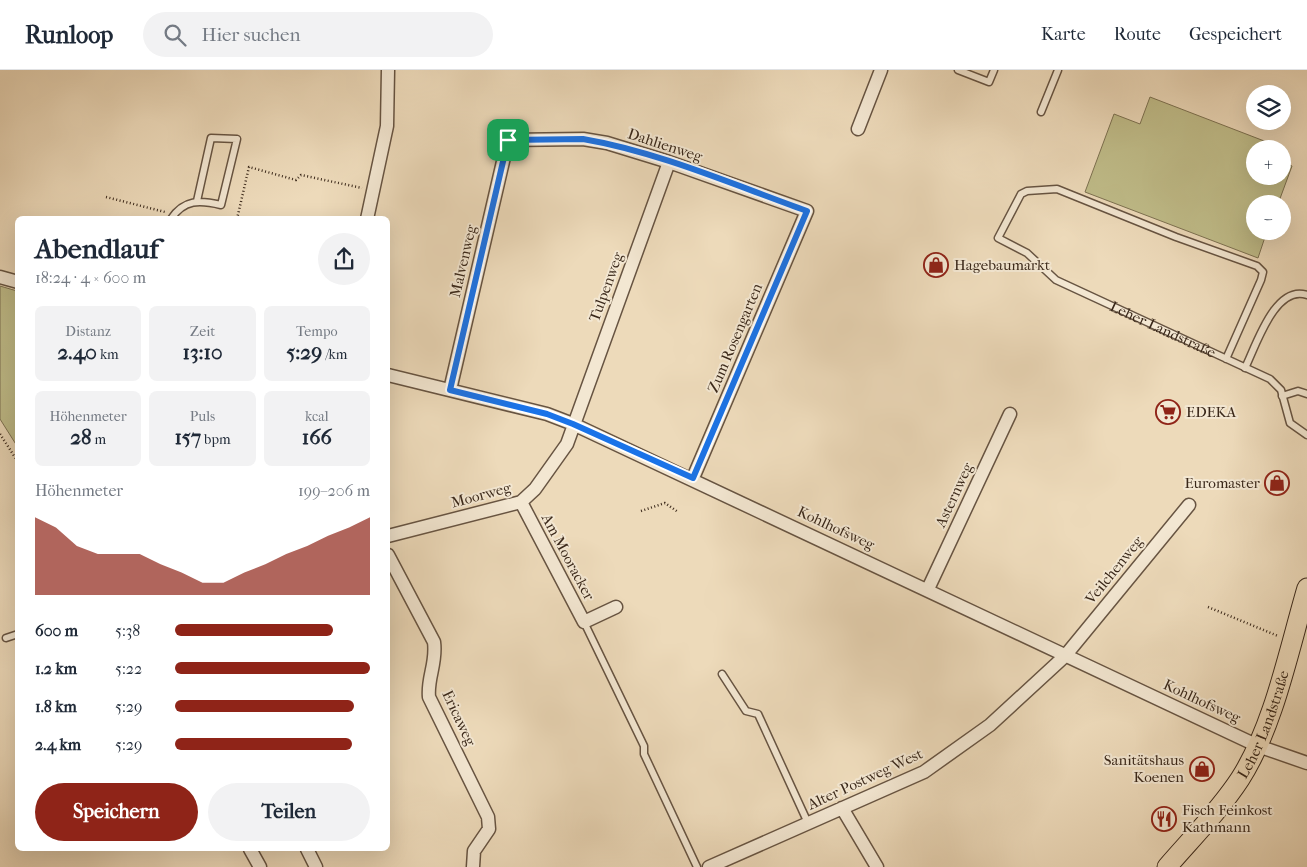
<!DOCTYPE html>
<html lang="de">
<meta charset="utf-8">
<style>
body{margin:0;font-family:"IM FELL French Canon",serif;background:#f2f2f3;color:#1f2937;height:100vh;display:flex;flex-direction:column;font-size:19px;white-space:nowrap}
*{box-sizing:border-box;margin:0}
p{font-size:16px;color:#747a83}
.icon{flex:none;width:28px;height:28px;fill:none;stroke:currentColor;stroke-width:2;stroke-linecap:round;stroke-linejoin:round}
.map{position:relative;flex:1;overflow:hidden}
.panel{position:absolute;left:15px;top:146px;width:375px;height:635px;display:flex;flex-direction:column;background:#fff;border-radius:8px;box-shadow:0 5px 20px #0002}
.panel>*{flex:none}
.tools{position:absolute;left:1246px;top:15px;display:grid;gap:10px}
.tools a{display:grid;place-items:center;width:45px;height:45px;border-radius:50%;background:#fff;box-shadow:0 5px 20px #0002;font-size:25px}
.pin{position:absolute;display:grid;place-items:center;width:42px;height:42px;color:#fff;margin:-21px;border-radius:10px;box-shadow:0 2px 8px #0006}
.round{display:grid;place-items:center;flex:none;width:52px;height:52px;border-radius:26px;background:#f2f2f3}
.headline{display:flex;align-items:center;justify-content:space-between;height:85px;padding:0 20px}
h1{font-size:28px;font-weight:800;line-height:38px}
.figures{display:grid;grid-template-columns:repeat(3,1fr);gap:8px;height:85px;padding:5px 20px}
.figures div{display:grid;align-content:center;border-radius:8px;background:#f2f2f3;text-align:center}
.figures b{font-size:21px;font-weight:800}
.figures small{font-size:14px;font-weight:400}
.figures p{font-size:14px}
.chart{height:140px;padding:10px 20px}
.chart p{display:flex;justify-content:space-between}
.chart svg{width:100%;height:90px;margin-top:5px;fill:#8f2418;opacity:.7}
.cta{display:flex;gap:10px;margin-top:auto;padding:10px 20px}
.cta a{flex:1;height:58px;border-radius:30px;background:#8f2418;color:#fff;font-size:20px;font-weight:800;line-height:58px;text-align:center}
.cta a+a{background:#f2f2f3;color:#1f2937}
ul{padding:0 20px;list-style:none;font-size:16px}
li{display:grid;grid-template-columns:80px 60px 1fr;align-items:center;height:38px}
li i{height:12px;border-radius:6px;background:#8f2418}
header{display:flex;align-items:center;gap:30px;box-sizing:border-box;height:70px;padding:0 25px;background:#fff;border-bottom:1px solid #e0e1e3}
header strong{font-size:24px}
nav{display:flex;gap:28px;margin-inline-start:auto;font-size:18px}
.search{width:350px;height:45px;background:#f2f2f3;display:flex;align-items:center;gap:12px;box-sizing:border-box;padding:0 18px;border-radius:28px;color:#747a83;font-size:19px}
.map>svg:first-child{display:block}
.green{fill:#c0bd8a;stroke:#7d7252}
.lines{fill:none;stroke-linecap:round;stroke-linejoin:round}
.lane-casing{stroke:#675442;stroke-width:9}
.street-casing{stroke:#675442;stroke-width:15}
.primary-casing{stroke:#3a281a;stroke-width:21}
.path{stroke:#3a281a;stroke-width:2.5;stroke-dasharray:1 2.5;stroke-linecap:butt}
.lane{stroke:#f3e7d2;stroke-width:6}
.street{stroke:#f3e7d2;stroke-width:12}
.primary{stroke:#eddaba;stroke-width:19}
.route-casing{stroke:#fff;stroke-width:10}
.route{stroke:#1a73e8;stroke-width:6}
.labels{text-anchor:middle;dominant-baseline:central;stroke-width:4;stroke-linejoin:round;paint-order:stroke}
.street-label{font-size:15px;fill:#3a281a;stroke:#f3e7d2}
.poi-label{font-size:15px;fill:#3a281a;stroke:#f3e7d2;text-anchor:start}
</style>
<header>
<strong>Runloop</strong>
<div class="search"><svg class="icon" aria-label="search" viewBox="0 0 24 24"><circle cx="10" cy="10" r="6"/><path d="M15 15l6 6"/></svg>Hier suchen</div>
<nav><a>Karte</a><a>Route</a><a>Gespeichert</a></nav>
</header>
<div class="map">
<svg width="1307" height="797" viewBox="0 0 1307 797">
<rect width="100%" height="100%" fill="#eddaba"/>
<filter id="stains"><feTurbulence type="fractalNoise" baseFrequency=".004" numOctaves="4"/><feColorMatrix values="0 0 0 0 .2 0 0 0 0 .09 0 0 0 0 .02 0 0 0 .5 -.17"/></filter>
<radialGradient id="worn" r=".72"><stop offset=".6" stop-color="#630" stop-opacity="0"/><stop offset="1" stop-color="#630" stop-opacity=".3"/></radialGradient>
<path class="green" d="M 1150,27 L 1272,74 L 1270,79 L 1255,79 L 1255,106 L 1282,106 L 1283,92 L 1292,96 L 1278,134 L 1255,134 L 1255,161 L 1267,161 L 1258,188 L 1085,122 L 1114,44 L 1140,54 Z
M 0,216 L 17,221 L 17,376 L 0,349 Z"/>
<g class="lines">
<defs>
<g id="lane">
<path d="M 958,0 L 989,12 L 994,0"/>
<path d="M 1041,42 L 1058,0"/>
<path d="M 171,149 C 184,129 200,130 221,135 L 237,69 L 211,68 L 197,131"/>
<path id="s1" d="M 1226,289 L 1261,210 L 1263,202 L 1257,196 L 1176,167 L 1057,119 L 1027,121 L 1021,124 L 998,168 L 1027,183 L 1056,210 L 1270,309 L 1281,320 L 1290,353 L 1307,365"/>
<path d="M 1245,298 C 1256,276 1275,214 1307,225"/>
<path d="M 1282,326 L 1298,321 L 1307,324"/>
<path d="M 584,552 L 644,676 L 644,684 L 697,797"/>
<path d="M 6,568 L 18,564"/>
<path d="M 722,604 L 746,641 L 758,644 L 808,753"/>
</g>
<path id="street" d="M 858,59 L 881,0
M 367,149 L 387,56 L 388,0
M 0,207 L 18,212
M 388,305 L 547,344 L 573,354 L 1258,676 L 1307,693
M 450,320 L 508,70 L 583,69 L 607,73 L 669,92 L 807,141 L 693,408
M 521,432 L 584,552 L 616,537
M 388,466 L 521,432 L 535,419 L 567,374 L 669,92
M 388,485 L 434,572 C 437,593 427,608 429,627 L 488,747 L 489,759 L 474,781 L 473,797
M 928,519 L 1010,344
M 842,738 L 877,797
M 250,779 L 260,797
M 307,779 L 316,797
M 709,797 L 924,702 L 990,655 L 1065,586 L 1189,435"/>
<g id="primary">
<path id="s2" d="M 1167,797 C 1192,768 1219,741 1240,709 C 1274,656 1289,579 1307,518"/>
</g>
</defs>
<use href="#lane" class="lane-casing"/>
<use href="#street" class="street-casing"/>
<use href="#primary" class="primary-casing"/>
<path class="path" d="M 106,127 L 165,142
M 238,147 L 246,149
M 237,149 L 249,97 L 296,110 L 301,105 L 362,118
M 0,364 L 18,392
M 641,441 L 665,433 L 678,442
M 1208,537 L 1278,566"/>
<use href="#lane" class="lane"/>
<use href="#street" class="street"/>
<use href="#primary" class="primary"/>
</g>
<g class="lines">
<defs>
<path id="route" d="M 583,69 C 659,82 734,115 807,141 L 693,408 L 573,354 L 547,344 L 450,320 L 508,70 Z"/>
</defs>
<use href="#route" class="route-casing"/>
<use href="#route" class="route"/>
</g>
<defs>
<symbol id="shop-ring" viewBox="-11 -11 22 22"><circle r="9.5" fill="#f3e7d2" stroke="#8f2418" stroke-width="1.5"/><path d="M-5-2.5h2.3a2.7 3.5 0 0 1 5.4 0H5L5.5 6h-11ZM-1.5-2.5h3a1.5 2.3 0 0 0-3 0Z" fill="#8f2418"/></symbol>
<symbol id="supermarket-ring" viewBox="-11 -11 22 22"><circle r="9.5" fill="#f3e7d2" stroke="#8f2418" stroke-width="1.5"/><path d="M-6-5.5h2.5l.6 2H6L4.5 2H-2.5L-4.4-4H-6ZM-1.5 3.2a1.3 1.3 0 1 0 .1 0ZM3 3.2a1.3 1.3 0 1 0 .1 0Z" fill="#8f2418"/></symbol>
<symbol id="restaurant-ring" viewBox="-11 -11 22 22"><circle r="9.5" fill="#f3e7d2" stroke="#8f2418" stroke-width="1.5"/><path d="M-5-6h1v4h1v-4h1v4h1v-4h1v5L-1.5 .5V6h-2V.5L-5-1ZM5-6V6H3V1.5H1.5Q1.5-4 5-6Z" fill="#8f2418"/></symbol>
</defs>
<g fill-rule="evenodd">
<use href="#shop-ring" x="922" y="181" width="28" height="28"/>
<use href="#supermarket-ring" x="1154" y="328" width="28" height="28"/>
<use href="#shop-ring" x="1263" y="399" width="28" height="28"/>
<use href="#shop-ring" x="1188" y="685" width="28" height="28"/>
<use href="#restaurant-ring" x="1150" y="735" width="28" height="28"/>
</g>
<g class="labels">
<g class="street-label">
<text transform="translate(665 75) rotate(18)">Dahlienweg</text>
<text transform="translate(463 191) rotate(-77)">Malvenweg</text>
<text transform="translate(606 217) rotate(-70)">Tulpenweg</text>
<text stroke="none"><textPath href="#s1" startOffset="594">Leher Landstraße</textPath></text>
<text transform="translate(735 268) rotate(-67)">Zum Rosengarten</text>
<text transform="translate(481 425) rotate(-15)">Moorweg</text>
<text transform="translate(954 425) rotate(-65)">Asternweg</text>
<text transform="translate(836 458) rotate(25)">Kohlhofsweg</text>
<text transform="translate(568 487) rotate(62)">Am Mooracker</text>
<text transform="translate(1114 500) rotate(-51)">Veilchenweg</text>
<text transform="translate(1202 631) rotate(25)">Kohlhofsweg</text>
<text transform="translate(459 648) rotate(65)">Ericaweg</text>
<text stroke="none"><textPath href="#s2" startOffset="174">Leher Landstraße</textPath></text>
<text transform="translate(865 709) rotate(-25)">Alter Postweg West</text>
</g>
<g class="poi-label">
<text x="954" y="195">Hagebaumarkt</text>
<text x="1186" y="342">EDEKA</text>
<text x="1260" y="413" text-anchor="end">Euromaster</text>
<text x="1184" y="690" text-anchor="end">Sanitätshaus<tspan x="1184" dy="17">Koenen</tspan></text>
<text x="1182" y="740">Fisch Feinkost<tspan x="1182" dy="17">Kathmann</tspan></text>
</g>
</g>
<rect width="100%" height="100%" filter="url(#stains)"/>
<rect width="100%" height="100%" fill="url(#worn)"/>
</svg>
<div class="tools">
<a><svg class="icon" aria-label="layers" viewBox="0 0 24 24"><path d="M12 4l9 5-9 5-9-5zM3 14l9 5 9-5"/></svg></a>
<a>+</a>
<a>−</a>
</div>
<div class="pin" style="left:508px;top:70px;background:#1e9e55"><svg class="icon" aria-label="arrive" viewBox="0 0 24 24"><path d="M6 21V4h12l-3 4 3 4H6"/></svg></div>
<section class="panel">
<div class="headline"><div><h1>Abendlauf</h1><p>18:24 · 4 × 600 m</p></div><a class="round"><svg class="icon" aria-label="share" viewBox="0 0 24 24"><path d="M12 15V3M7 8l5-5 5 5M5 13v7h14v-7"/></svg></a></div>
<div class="figures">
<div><p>Distanz</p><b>2.40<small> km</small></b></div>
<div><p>Zeit</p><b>13:10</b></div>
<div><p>Tempo</p><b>5:29<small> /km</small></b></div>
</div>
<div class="figures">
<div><p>Höhenmeter</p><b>28<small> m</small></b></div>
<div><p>Puls</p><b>157<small> bpm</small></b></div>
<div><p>kcal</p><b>166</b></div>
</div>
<div class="chart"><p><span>Höhenmeter</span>199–206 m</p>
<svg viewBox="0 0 160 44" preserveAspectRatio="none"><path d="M0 44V6L10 11L20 20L30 24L40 24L50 24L60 29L70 33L80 38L90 38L100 33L110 29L120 24L130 20L140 15L150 11L160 6V44z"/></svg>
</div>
<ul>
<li><b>600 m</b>5:38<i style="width:81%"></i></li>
<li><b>1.2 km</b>5:22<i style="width:100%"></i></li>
<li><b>1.8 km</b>5:29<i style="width:92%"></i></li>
<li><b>2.4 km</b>5:29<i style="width:91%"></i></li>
</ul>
<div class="cta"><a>Speichern</a><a>Teilen</a></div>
</section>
</div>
